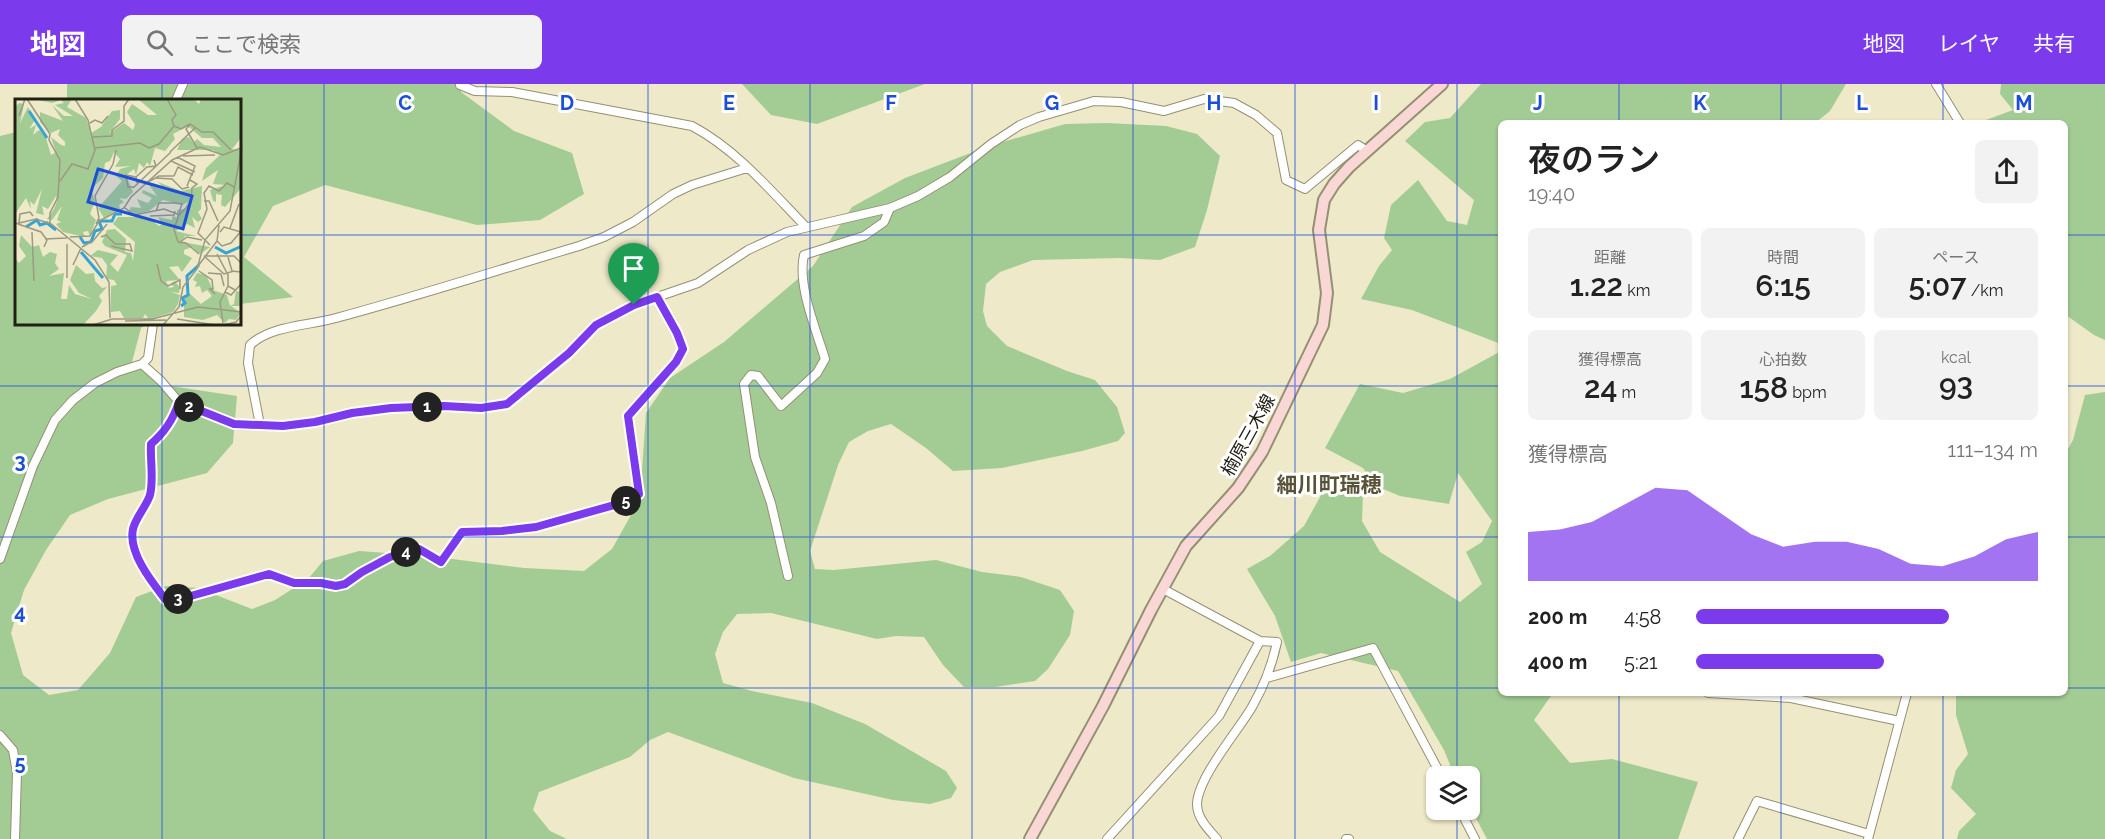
<!DOCTYPE html>
<html lang="ja">
<meta charset="utf-8">
<style>
body{margin:0;font-family:Raleway,"Noto Sans JP",sans-serif;background:#f2f2f2;color:#222;height:100vh;display:flex;flex-direction:column;font-size:22px;white-space:nowrap}
*{box-sizing:border-box;margin:0}
p{font-size:20px;color:#767676}
.icon{flex:none;width:33px;height:33px;fill:none;stroke:currentColor;stroke-width:2;stroke-linecap:round;stroke-linejoin:round}
.map{position:relative;flex:1;overflow:hidden}
.details{position:absolute;left:1498px;top:36px;width:570px;height:576px;display:flex;flex-direction:column;background:#fff;border-radius:9px;box-shadow:0 2px 4px #0004}
.details>*{flex:none}
.fabs{position:absolute;left:1426px;top:682px;display:grid;gap:12px}
.fabs a{display:grid;place-items:center;width:54px;height:54px;border-radius:9px;background:#fff;box-shadow:0 2px 4px #0004;font-size:30px}
.pin{position:absolute;display:grid;place-items:center;width:51px;height:51px;color:#fff;margin:-62px -26px;border-radius:50% 50% 50% 0;rotate:-45deg;box-shadow:0 0 6px #0007}
.pin .icon{rotate:45deg}
.km{position:absolute;width:30px;height:30px;margin:-15px;border-radius:50%;background:#222;color:#fff;font-size:16px;line-height:30px;text-align:center}
.round{display:grid;place-items:center;flex:none;width:63px;height:63px;border-radius:9px;background:#f2f2f2}
.head{display:flex;align-items:center;justify-content:space-between;height:102px;padding:0 30px}
h1{font-size:33px;font-weight:600;line-height:45px}
.metrics{display:grid;grid-template-columns:repeat(3,1fr);gap:9px;height:102px;padding:6px 30px}
.metrics div{display:grid;align-content:center;border-radius:9px;background:#f2f2f2;text-align:center}
.metrics b{font-size:30px;font-weight:600}
.metrics small{font-size:16px;font-weight:400}
.metrics p{font-size:16px}
.chart{height:168px;padding:12px 30px}
.chart p{display:flex;justify-content:space-between}
.chart svg{width:100%;height:108px;margin-top:6px;fill:#7c3aed;opacity:.7}
ul{padding:0 30px;list-style:none;font-size:20px}
li{display:grid;grid-template-columns:96px 72px 1fr;align-items:center;height:45px}
li i{height:15px;border-radius:8px;background:#7c3aed}
header{display:flex;align-items:center;gap:36px;box-sizing:border-box;height:84px;padding:0 30px;background:#7c3aed;color:#fff}
header strong{font-size:28px}
nav{display:flex;gap:33px;margin-inline-start:auto;font-size:21px}
.search{width:420px;height:54px;background:#f2f2f2;display:flex;align-items:center;gap:15px;box-sizing:border-box;padding:0 21px;border-radius:9px;color:#767676;font-size:22px}
.map>svg:first-child{display:block}
.green{fill:#a3cc94}
.lines{fill:none;stroke-linecap:round;stroke-linejoin:round}
.minor-casing{stroke:#959073;stroke-width:10}
.secondary-casing{stroke:#959073;stroke-width:14}
.minor{stroke:#fff;stroke-width:8}
.secondary{stroke:#f8d7d5;stroke-width:10}
.route-casing{stroke:#fff;stroke-width:12}
.route{stroke:#7c3aed;stroke-width:8}
.grid{fill:none;stroke:#1d4ed8;stroke-width:1.5;stroke-opacity:0.55}
.labels{text-anchor:middle;dominant-baseline:central;stroke-width:6;stroke-linejoin:round;paint-order:stroke}
.street-label{font-size:18px;fill:#222014;stroke:#fff}
.quarter-label{font-size:21px;font-weight:bold;fill:#585338;stroke:#fff}
.inset-river{fill:none;stroke:#35a3d4;stroke-width:3}
.inset-road{fill:none;stroke:#9c9981;stroke-width:1.5}
.view{fill:#1d4ed8;fill-opacity:0.15;stroke:#1d4ed8;stroke-width:3}
.inset-edge{fill:none;stroke:#222014;stroke-width:3}
.grid-label{font-size:20px;text-anchor:middle;font-weight:bold;fill:#1d4ed8;stroke:#fff;stroke-width:6;stroke-linejoin:round;paint-order:stroke}
</style>
<header>
<strong>地図</strong>
<div class="search"><svg class="icon" aria-label="search" viewBox="0 0 24 24"><circle cx="10" cy="10" r="6"/><path d="M15 15l6 6"/></svg>ここで検索</div>
<nav><a>地図</a><a>レイヤ</a><a>共有</a></nav>
</header>
<div class="map">
<svg width="2105" height="755" viewBox="0 0 2105 755">
<rect width="100%" height="100%" fill="#eee9c9"/>
<path class="green" d="M 67,0 L 460,0 L 461,8 L 514,47 L 572,69 L 584,110 L 540,136 L 477,141 L 325,101 L 273,122 L 244,173 L 293,213 L 240,220 L 240,16 L 67,16 Z
M 742,0 L 925,0 L 817,40 L 771,31 Z
M 1481,0 L 1846,0 L 1830,27 L 1815,39 L 1502,39 L 1501,260 L 1412,226 L 1361,215 L 1379,182 L 1392,166 L 1384,154 L 1391,121 L 1418,96 L 1447,137 L 1467,141 L 1474,116 L 1405,57 L 1425,38 L 1450,34 Z
M 2001,0 L 2105,0 L 2105,256 L 2094,251 L 2066,231 L 2066,39 L 1978,39 L 2013,26 L 2000,10 Z
M 1107,39 L 1166,42 L 1197,50 L 1220,72 L 1207,126 L 1195,163 L 1160,176 L 1120,174 L 1033,176 L 1000,188 L 986,200 L 983,227 L 987,242 L 1007,262 L 1067,287 L 1095,296 L 1117,323 L 1125,349 L 1118,357 L 1082,367 L 1002,384 L 953,387 L 926,364 L 891,340 L 868,347 L 849,358 L 838,381 L 810,467 L 815,485 L 834,486 L 936,476 L 982,488 L 1021,493 L 1060,506 L 1074,527 L 1070,551 L 1048,585 L 1035,597 L 995,603 L 964,603 L 943,581 L 924,553 L 896,552 L 877,555 L 771,529 L 737,530 L 723,548 L 715,570 L 723,599 L 752,607 L 812,619 L 865,640 L 946,687 L 957,704 L 951,714 L 930,720 L 893,716 L 794,694 L 668,648 L 650,656 L 630,673 L 539,708 L 533,726 L 550,747 L 567,755 L 0,755 L 0,52 L 16,48 L 16,240 L 147,240 L 141,244 L 132,278 L 164,301 L 237,312 L 233,359 L 207,389 L 108,415 L 70,431 L 46,466 L 24,506 L 11,549 L 23,591 L 49,611 L 78,606 L 110,569 L 136,513 L 166,502 L 198,504 L 252,525 L 275,516 L 308,495 L 323,477 L 359,467 L 428,472 L 524,484 L 584,487 L 612,465 L 640,415 L 646,329 L 670,294 L 724,258 L 813,182 L 852,123 L 905,94 L 989,62 L 1065,40 Z
M 1501,267 L 1502,609 L 1553,609 L 1534,636 L 1570,679 L 1612,675 L 1698,698 L 1678,755 L 1487,755 L 1470,723 L 1470,693 L 1455,693 L 1444,666 L 1398,587 L 1321,569 L 1291,578 L 1275,532 L 1247,485 L 1270,472 L 1304,442 L 1330,395 L 1363,408 L 1362,437 L 1380,468 L 1460,518 L 1482,500 L 1466,468 L 1482,458 L 1492,437 L 1458,389 L 1449,420 L 1400,412 L 1376,402 L 1363,384 L 1325,364 L 1360,300 L 1403,309 L 1450,295 Z
M 2105,308 L 2105,755 L 1957,755 L 1959,747 L 1976,730 L 1951,704 L 1956,686 L 1968,670 L 1956,631 L 1956,609 L 2066,609 L 2066,369 L 2073,356 L 2085,311 Z"/>
<g class="lines">
<defs>
<path id="minor" d="M 1936,0 L 1960,39
M 460,1 L 475,7 L 512,8 L 692,42 C 737,66 771,107 806,143
M 176,16 L 183,0
M 142,280 L 161,297 L 179,318 L 234,341 L 283,342 L 315,338 L 352,329 L 391,324 L 444,322 L 481,324 L 507,320 L 569,269 L 595,241 L 634,221 L 698,199 L 748,166 L 787,148 L 890,124 L 918,112 L 950,93 L 991,60 L 1020,41 L 1039,33 L 1094,17 L 1121,18 L 1164,27 L 1204,15 L 1234,19 L 1256,31 L 1277,49 L 1286,96 L 1305,105 L 1358,61 L 1367,67
M 179,318 C 173,336 165,348 151,360 C 150,377 154,395 150,411 C 146,423 136,433 133,445 C 128,468 150,497 165,515 L 180,515 L 269,490 L 294,499 L 321,499 L 336,502 L 345,500 L 362,487 L 390,473 L 419,465 L 441,478 L 462,448 L 502,447 L 536,443 L 625,418 L 639,410 L 628,332 L 676,278 L 683,265 L 677,249 L 657,213
M 260,341 L 248,279 L 250,261 C 272,241 308,242 336,234 C 418,212 498,186 579,162 L 604,153 L 633,138 L 673,110 L 692,101 L 747,84
M 0,475 L 33,382 L 55,336 L 73,316 L 95,299 L 117,288 L 142,280 L 148,274 L 153,240
M 788,492 L 771,419 L 755,373 L 744,300 L 751,291 L 758,292 L 781,322 L 817,289 L 825,275 C 816,245 797,201 804,171 L 864,152 L 884,138 L 890,124
M 1163,505 L 1260,557 L 1277,558 C 1272,582 1264,602 1252,623 C 1238,647 1198,693 1197,720 C 1197,734 1208,745 1217,755
M 1267,594 L 1373,564 L 1442,693
M 1708,609 L 1791,614 L 1899,637
M 0,651 L 13,666 L 17,689 L 15,755
M 1460,726 L 1475,755
M 1107,755 L 1219,632 L 1260,557
M 1346,755 L 1349,755
M 1738,755 L 1757,717 L 1869,750
M 1868,755 L 1907,609"/>
<path id="secondary" d="M 1030,755 L 1103,622 L 1151,526 L 1186,462 L 1238,404 L 1262,368 L 1323,241 L 1327,209 L 1319,146 L 1324,116 L 1334,100 L 1349,83 L 1442,0"/>
</defs>
<use href="#minor" class="minor-casing"/>
<use href="#secondary" class="secondary-casing"/>
<use href="#minor" class="minor"/>
<use href="#secondary" class="secondary"/>
</g>
<g class="lines">
<defs>
<path id="route" d="M 657,213 L 677,249 L 683,265 L 676,278 L 628,332 L 639,410 L 625,418 L 536,443 L 502,447 L 462,448 L 441,478 L 419,465 L 390,473 L 362,488 L 345,500 L 336,502 L 321,499 L 294,499 L 269,490 L 180,515 L 165,515 C 151,497 128,468 133,445 C 136,433 146,423 150,411 C 154,395 150,377 151,360 C 165,348 173,336 179,318 L 234,340 L 283,342 L 315,338 L 352,329 L 391,324 L 444,322 L 481,324 L 507,320 L 569,269 L 596,241 L 634,221 Z"/>
</defs>
<use href="#route" class="route-casing"/>
<use href="#route" class="route"/>
</g>
<path class="grid" d="M 162,0 L 162,16M 324,0 L 324,755M 486,0 L 486,755M 648,0 L 648,755M 810,0 L 810,755M 972,0 L 972,755M 1133,0 L 1133,755M 1295,0 L 1295,755M 1457,0 L 1457,693M 1619,0 L 1619,39M 1781,0 L 1781,39M 1943,0 L 1943,39M 0,151 L 16,151M 240,151 L 1502,151M 2066,151 L 2105,151M 162,240 L 162,755M 0,302 L 1502,302M 2066,302 L 2105,302M 0,453 L 1502,453M 2066,453 L 2105,453M 0,604 L 1502,604M 2066,604 L 2105,604M 1619,609 L 1619,755M 1781,609 L 1781,755M 1943,609 L 1943,755M 1457,726 L 1457,755"/>
<g class="labels">
<g class="street-label">
<text transform="translate(1248 351) rotate(-61)">楠原三木線</text>
</g>
<g class="quarter-label">
<text x="1329" y="400">細川町瑞穂</text>
</g>
</g>
<g transform="translate(15 15)">
<rect width="226" height="226" fill="#eee9c9"/>
<path d="M 19,0 L 57,0 L 52,8 L 71,19 L 76,34 L 86,28 L 97,12 L 105,11 L 105,20 L 94,34 L 109,24 L 118,31 L 120,26 L 112,13 L 117,5 L 133,16 L 142,16 L 123,0 L 179,0 L 184,5 L 186,0 L 225,0 L 226,39 L 217,50 L 226,51 L 226,89 L 210,108 L 206,106 L 207,96 L 201,95 L 201,103 L 198,102 L 195,91 L 211,86 L 198,85 L 203,71 L 187,82 L 191,69 L 205,56 L 198,51 L 162,51 L 167,40 L 174,38 L 178,44 L 182,40 L 189,46 L 206,48 L 198,39 L 187,39 L 173,27 L 158,35 L 160,40 L 150,52 L 140,49 L 135,67 L 132,63 L 129,69 L 124,64 L 121,76 L 119,70 L 111,76 L 118,93 L 111,100 L 104,99 L 109,103 L 104,106 L 105,110 L 89,119 L 83,109 L 107,82 L 101,77 L 105,70 L 116,67 L 100,68 L 105,60 L 99,53 L 95,62 L 90,64 L 88,79 L 76,90 L 80,102 L 75,115 L 81,121 L 75,137 L 73,132 L 68,133 L 70,138 L 48,133 L 41,125 L 46,123 L 42,121 L 47,107 L 37,121 L 32,120 L 39,110 L 42,102 L 41,97 L 33,110 L 27,107 L 29,116 L 21,114 L 27,90 L 19,106 L 15,102 L 16,110 L 11,99 L 0,115 L 0,8 L 4,4 L 9,5 L 5,24 L 13,8 L 20,21 L 14,30 L 21,26 L 18,36 L 24,31 L 30,36 L 36,56 L 41,53 L 36,38 L 46,46 L 50,47 L 50,43 L 43,36 L 45,30 L 36,34 L 25,23 L 25,13 L 48,22 L 37,6 L 49,17 L 58,17 L 40,6 L 49,4 L 46,1 L 37,4 ZM 143,83 L 166,92 L 187,87 L 186,110 L 183,113 L 187,120 L 183,123 L 177,118 L 180,129 L 172,125 L 161,132 L 181,137 L 170,137 L 167,143 L 195,148 L 185,155 L 177,148 L 169,151 L 169,155 L 177,159 L 167,173 L 163,167 L 154,168 L 165,181 L 151,182 L 154,189 L 159,188 L 156,185 L 159,182 L 165,188 L 164,194 L 156,193 L 165,196 L 163,205 L 158,205 L 163,205 L 158,213 L 134,220 L 130,215 L 128,219 L 109,219 L 105,212 L 96,213 L 96,187 L 102,186 L 99,181 L 91,180 L 92,166 L 87,159 L 75,157 L 83,151 L 103,156 L 95,165 L 103,173 L 112,156 L 90,147 L 87,143 L 92,131 L 100,130 L 111,140 L 110,153 L 116,154 L 118,162 L 120,143 L 98,125 L 103,118 L 132,118 L 144,127 L 147,125 L 143,118 L 157,121 L 157,117 L 162,118 L 162,111 L 170,110 L 173,102 L 168,106 L 148,101 L 134,112 L 120,115 L 114,112 L 116,108 L 126,109 L 122,100 L 133,104 L 137,99 L 127,94 L 128,91 L 142,97 L 134,86 L 152,92 ZM 6,136 L 17,148 L 24,146 L 28,158 L 35,153 L 42,155 L 40,164 L 44,170 L 34,177 L 49,174 L 46,200 L 52,200 L 54,186 L 60,195 L 77,200 L 64,194 L 55,181 L 61,166 L 71,175 L 79,174 L 80,182 L 87,189 L 92,188 L 84,197 L 87,202 L 81,212 L 68,226 L 1,226 L 0,159 L 4,164 L 11,157 L 4,147 ZM 182,174 L 191,176 L 198,191 L 212,196 L 215,207 L 219,205 L 221,192 L 226,193 L 226,207 L 216,207 L 226,214 L 221,221 L 214,220 L 210,224 L 202,216 L 188,221 L 169,218 L 169,199 L 173,193 L 186,205 L 197,197 L 192,191 L 187,194 L 185,187 L 180,188 L 182,183 L 178,181 Z" fill="#a3cc94"/>
<path class="inset-river" d="M 14,12 L 32,39M 11,128 L 22,121 L 25,126 L 32,124 L 41,131M 65,138 L 69,144 L 76,143 L 80,132 L 87,130 L 84,122 L 97,122 L 100,115 L 107,115M 200,148 L 211,154 L 227,147M 66,153 L 88,179M 166,207 L 170,204 L 167,199 L 173,196 L 172,177 L 184,166"/>
<path class="inset-road" d="M 12,0 L 35,35 L 34,41 L 45,61 L 43,98 L 35,114 L 35,124 L 80,161 L 94,183 L 95,219M 4,17 L 10,0M 75,24 L 80,21 L 87,24 L 93,17M 175,26 L 171,30 L 182,49M 159,27 L 166,30 L 175,25 L 187,33 L 198,33 L 216,51M 78,38 L 97,37 L 97,31 L 109,22 L 109,7 L 114,0M 80,49 L 125,44 L 134,49 L 144,45 L 159,27 L 157,21 L 161,16 L 152,0M 155,53 L 180,29M 168,57 L 200,56M 162,58 L 180,67 L 172,87M 156,62 L 180,73M 159,77 L 163,68 L 178,76M 141,79 L 157,80 L 167,90 L 174,88M 175,81 L 182,85 L 177,89 L 176,104 L 164,116 L 159,130 L 163,143 L 171,144 L 184,155M 45,82 L 57,65 L 73,70 L 80,51 L 73,21 L 60,0M 133,83 L 144,77 L 159,77M 122,84 L 121,78 L 132,68 L 141,67 L 139,61M 119,88 L 113,88 L 111,76 L 121,78M 118,89 L 156,53M 189,102 L 194,102 L 203,122M 110,109 L 119,116 L 149,110 L 165,116M 141,112 L 144,104 L 159,104 L 167,105 L 164,114M 135,117 L 159,116 L 160,112M 4,124 L 5,115 L 15,113 L 18,117M 0,125 L 21,120 L 36,125M 3,125 L 26,133 L 32,141 L 29,148M 81,125 L 84,119 L 80,97 L 98,65 L 101,51M 215,129 L 224,105M 17,133 L 19,182M 205,133 L 209,128 L 226,133M 55,138 L 75,137 L 84,122 L 109,109 L 116,98 L 157,61 L 185,48 L 208,56 L 226,49M 86,138 L 91,136 L 100,145 L 115,145 L 117,152 L 96,147M 30,140 L 52,139M 202,142 L 207,147 L 216,144 L 227,131M 164,144 L 172,138 L 187,141M 195,146 L 183,134 L 192,110 L 189,94 L 194,87 L 204,92 L 212,84 L 219,88M 67,148 L 78,142 L 92,125M 202,155 L 213,176 L 213,187 L 220,191M 189,157 L 219,157 L 227,165M 190,158 L 209,175 L 219,172M 213,158 L 217,172 L 226,173M 142,165 L 146,182 L 153,187 L 165,181 L 165,190M 58,166 L 66,149M 183,167 L 202,142 L 204,126M 184,172 L 197,181 L 198,190 L 195,190 L 200,195M 193,174 L 206,175 L 209,187M 52,179 L 52,145M 210,193 L 216,196 L 227,184M 162,220 L 200,226M 110,222 L 151,221M 208,224 L 205,203 L 213,187M 78,226 L 97,220 L 137,220 L 183,208 L 227,213M 148,226 L 164,208 L 168,188 L 182,170 L 190,141 L 215,112 L 227,48M 209,226 L 221,223 L 227,216"/>
<path class="view" d="M 83,70 L 177,97 L 168,130 L 73,103 Z"/>
<rect width="226" height="226" class="inset-edge"/>
</g>
<g class="grid-label">
<text x="405" y="26">C</text>
<text x="567" y="26">D</text>
<text x="729" y="26">E</text>
<text x="891" y="26">F</text>
<text x="1052" y="26">G</text>
<text x="1214" y="26">H</text>
<text x="1376" y="26">I</text>
<text x="1538" y="26">J</text>
<text x="1700" y="26">K</text>
<text x="1862" y="26">L</text>
<text x="2024" y="26">M</text>
<text x="20" y="384">3</text>
<text x="20" y="535">4</text>
<text x="20" y="686">5</text>
</g>
</svg>
<div class="fabs">
<a><svg class="icon" aria-label="layers" viewBox="0 0 24 24"><path d="M12 4l9 5-9 5-9-5zM3 14l9 5 9-5"/></svg></a>
</div>
<div class="pin" style="left:634px;top:221px;background:#1e9e55"><svg class="icon" aria-label="arrive" viewBox="0 0 24 24"><path d="M6 21V4h12l-3 4 3 4H6"/></svg></div>
<b class="km" style="left:427px;top:323px">1</b>
<b class="km" style="left:189px;top:323px">2</b>
<b class="km" style="left:178px;top:515px">3</b>
<b class="km" style="left:406px;top:468px">4</b>
<b class="km" style="left:626px;top:417px">5</b>
<section class="details">
<div class="head"><div><h1>夜のラン</h1><p>19:40</p></div><a class="round"><svg class="icon" aria-label="share" viewBox="0 0 24 24"><path d="M12 15V3M7 8l5-5 5 5M5 13v7h14v-7"/></svg></a></div>
<div class="metrics">
<div><p>距離</p><b>1.22<small> km</small></b></div>
<div><p>時間</p><b>6:15</b></div>
<div><p>ペース</p><b>5:07<small> /km</small></b></div>
</div>
<div class="metrics">
<div><p>獲得標高</p><b>24<small> m</small></b></div>
<div><p>心拍数</p><b>158<small> bpm</small></b></div>
<div><p>kcal</p><b>93</b></div>
</div>
<div class="chart"><p><span>獲得標高</span>111–134 m</p>
<svg viewBox="0 0 160 44" preserveAspectRatio="none"><path d="M0 44V24L10 23L20 20L30 13L40 6L50 7L60 16L70 25L80 30L90 28L100 28L110 31L120 37L130 38L140 34L150 27L160 24V44z"/></svg>
</div>
<ul>
<li><b>200 m</b>4:58<i style="width:74%"></i></li>
<li><b>400 m</b>5:21<i style="width:55%"></i></li>
</ul>
</section>
</div>
